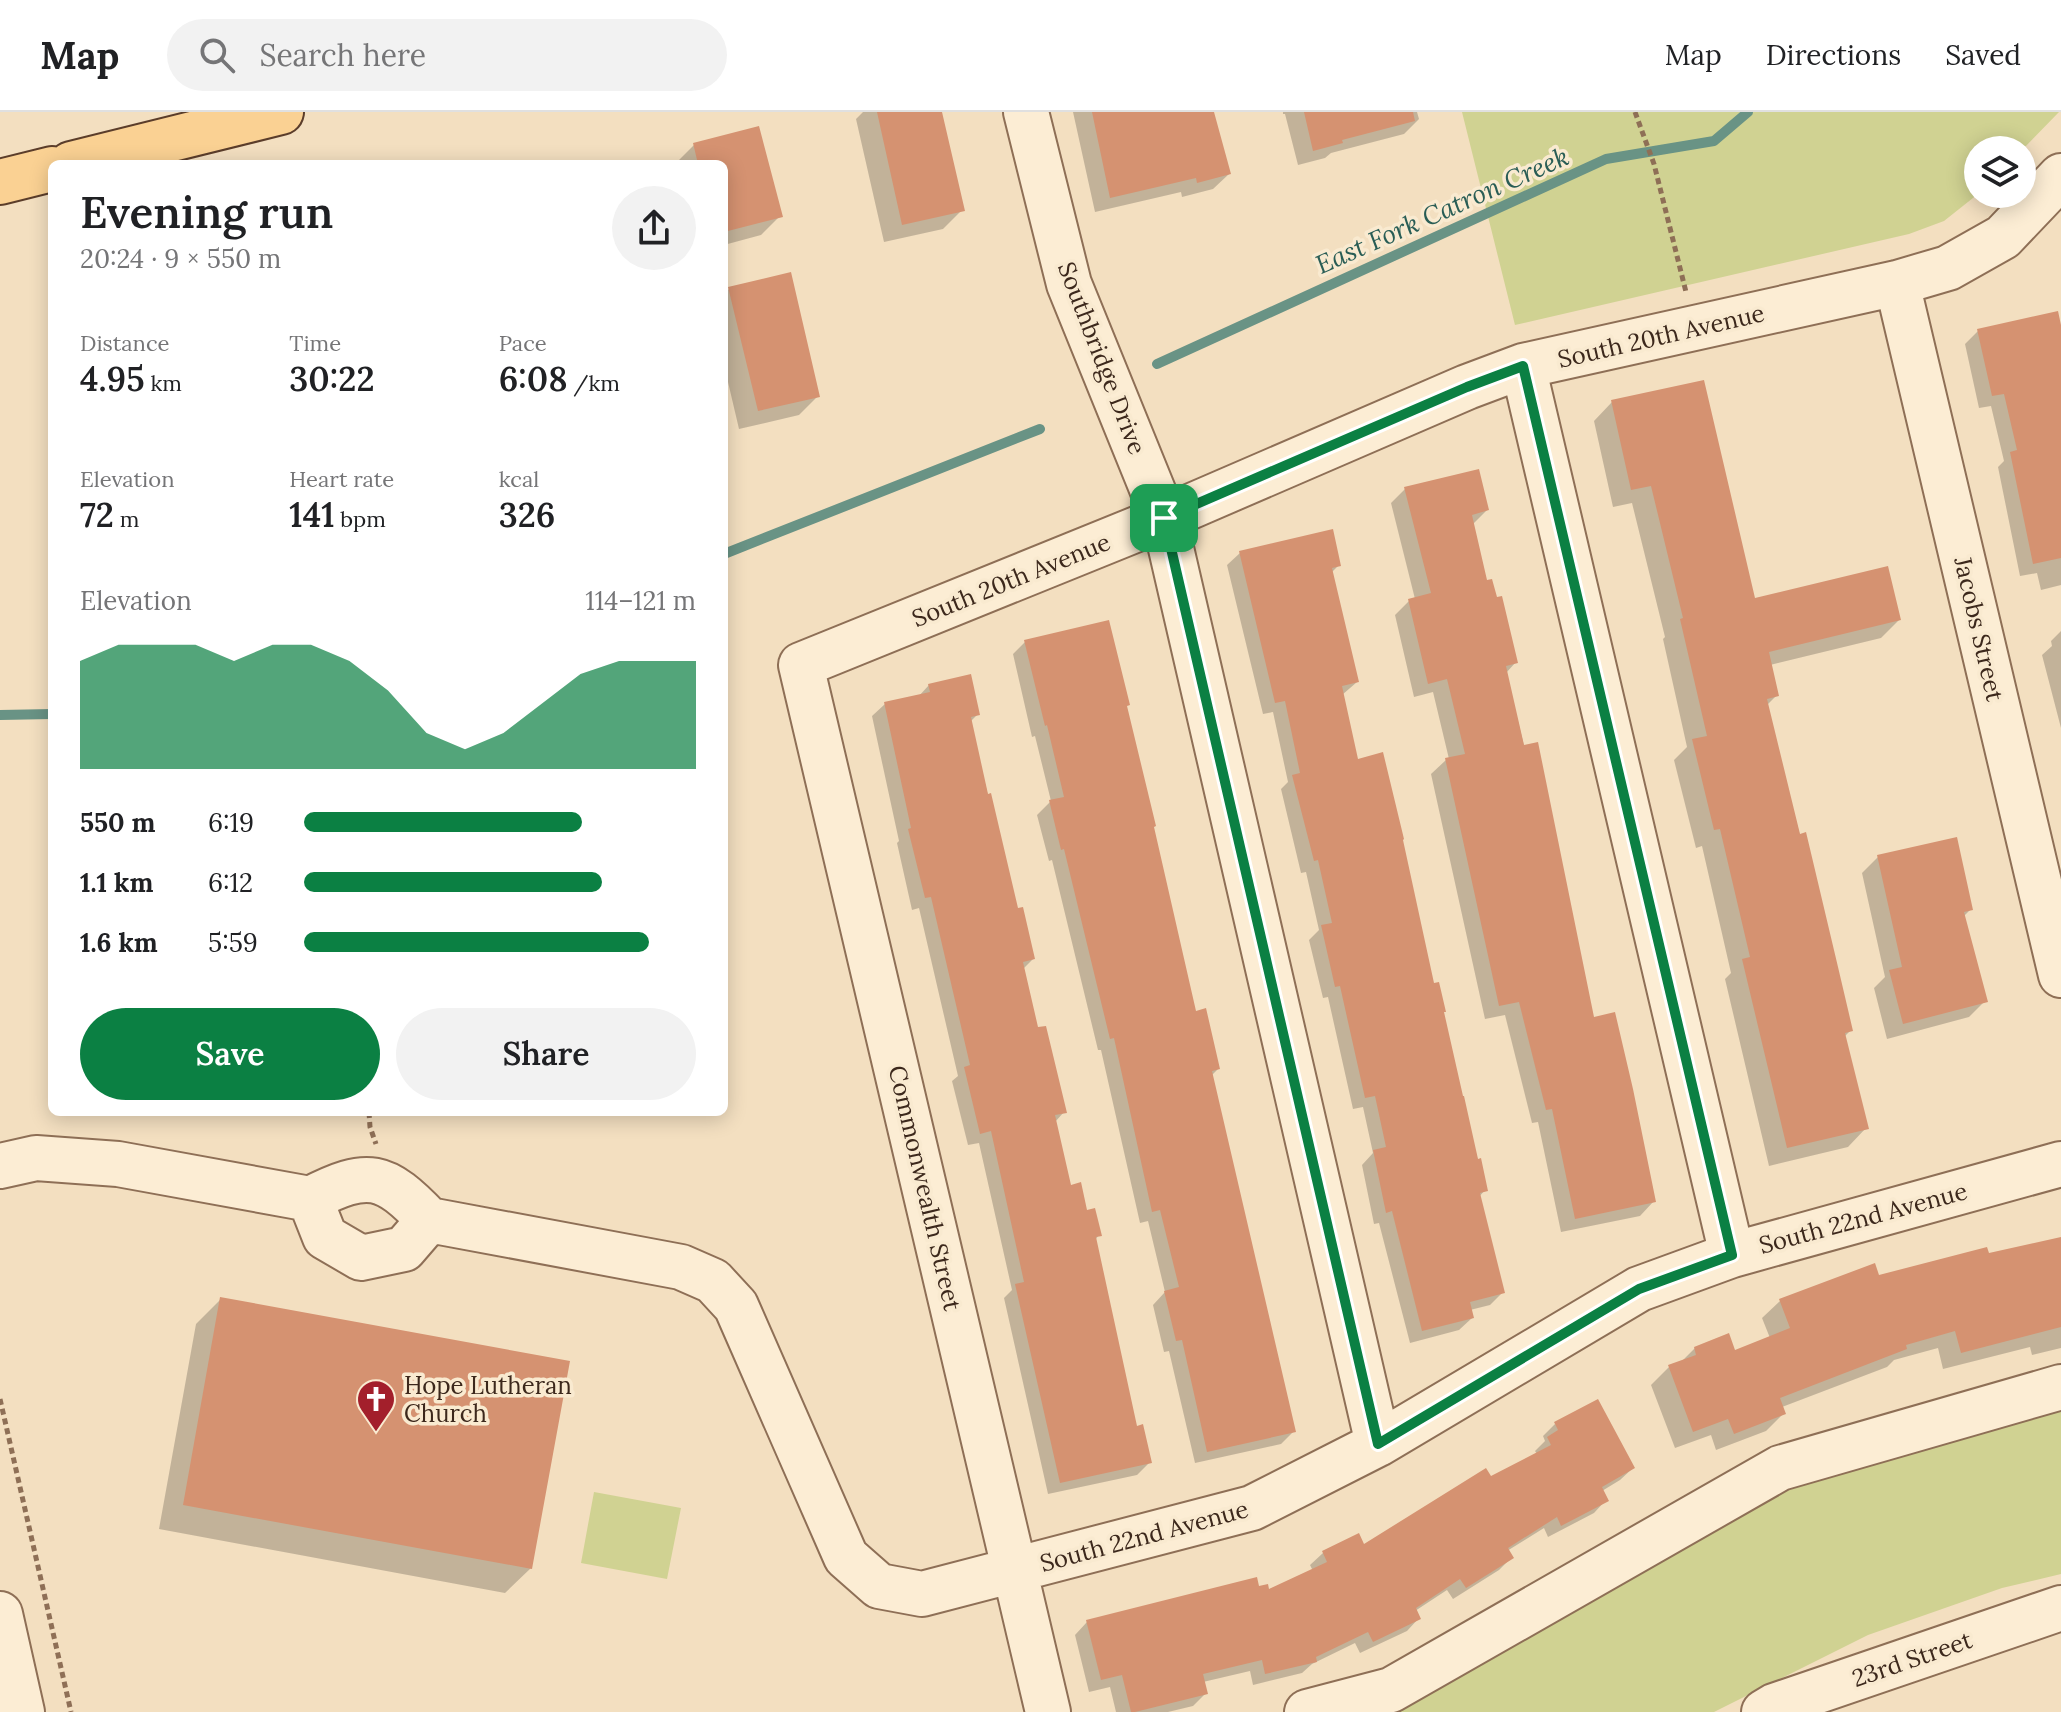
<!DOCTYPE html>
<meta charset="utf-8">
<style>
body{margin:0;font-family:Lora,serif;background:#f2f2f2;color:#202124;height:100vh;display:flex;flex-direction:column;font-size:30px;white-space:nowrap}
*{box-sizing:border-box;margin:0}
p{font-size:26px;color:#757577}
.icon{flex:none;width:44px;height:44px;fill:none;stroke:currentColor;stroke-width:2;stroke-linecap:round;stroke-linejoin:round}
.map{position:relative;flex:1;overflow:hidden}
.drawer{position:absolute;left:48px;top:48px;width:680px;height:956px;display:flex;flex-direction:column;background:#fff;border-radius:12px;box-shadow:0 4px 20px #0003}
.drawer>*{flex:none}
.tools{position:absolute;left:1964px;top:24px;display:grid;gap:16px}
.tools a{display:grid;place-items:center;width:72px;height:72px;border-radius:50%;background:#fff;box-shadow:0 4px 20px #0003;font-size:40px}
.pin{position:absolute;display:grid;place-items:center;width:68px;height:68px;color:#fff;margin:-34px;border-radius:16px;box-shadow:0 4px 12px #0006}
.round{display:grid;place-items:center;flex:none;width:84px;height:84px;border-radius:42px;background:#f2f2f2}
.summary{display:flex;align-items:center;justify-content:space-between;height:136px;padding:0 32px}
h1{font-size:44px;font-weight:600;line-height:60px}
.figures{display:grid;grid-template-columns:repeat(3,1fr);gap:12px;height:136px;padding:8px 32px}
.figures div{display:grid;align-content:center}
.figures b{font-size:34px;font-weight:600}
.figures small{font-size:22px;font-weight:400}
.figures p{font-size:22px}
.chart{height:224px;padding:16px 32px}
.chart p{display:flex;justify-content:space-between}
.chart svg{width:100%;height:144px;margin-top:8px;fill:#0b8043;opacity:.7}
.button{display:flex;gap:16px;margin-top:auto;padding:16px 32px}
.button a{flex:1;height:92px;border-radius:48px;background:#0b8043;color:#fff;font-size:32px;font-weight:600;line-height:92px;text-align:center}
.button a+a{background:#f2f2f2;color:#202124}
ul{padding:0 32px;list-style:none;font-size:26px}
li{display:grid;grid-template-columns:128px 96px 1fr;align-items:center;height:60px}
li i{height:20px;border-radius:10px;background:#0b8043}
header{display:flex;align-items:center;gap:48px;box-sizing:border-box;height:112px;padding:0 40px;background:#fff;border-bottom:2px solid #e0e0e0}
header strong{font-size:38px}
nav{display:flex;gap:44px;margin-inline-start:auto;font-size:28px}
.search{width:560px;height:72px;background:#f2f2f2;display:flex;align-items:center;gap:20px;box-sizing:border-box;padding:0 28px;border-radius:44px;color:#757577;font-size:30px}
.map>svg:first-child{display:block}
.green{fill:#d0d292}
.shadow{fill:#0003}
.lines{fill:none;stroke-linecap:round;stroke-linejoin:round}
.stream{stroke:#699385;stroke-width:10}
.building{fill:#d59271}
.minor-casing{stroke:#8e6f56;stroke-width:48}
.major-casing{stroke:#5b3d2a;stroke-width:48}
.path{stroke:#8e6f56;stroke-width:5;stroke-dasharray:6 4;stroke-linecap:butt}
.minor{stroke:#fcedd4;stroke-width:44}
.major{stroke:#fad193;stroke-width:44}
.route-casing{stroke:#fff;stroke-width:16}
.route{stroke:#0b8043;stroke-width:10}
.labels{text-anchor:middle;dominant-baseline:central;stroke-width:7;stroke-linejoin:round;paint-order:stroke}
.street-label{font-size:24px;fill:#3c281c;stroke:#f9ead0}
.poi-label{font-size:24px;fill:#3c281c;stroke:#f9ead0;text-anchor:start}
.water-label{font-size:26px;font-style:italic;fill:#295d55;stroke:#f9ead0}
</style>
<header>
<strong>Map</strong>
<div class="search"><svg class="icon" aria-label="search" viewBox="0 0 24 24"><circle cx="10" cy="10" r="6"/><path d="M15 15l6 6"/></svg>Search here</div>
<nav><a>Map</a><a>Directions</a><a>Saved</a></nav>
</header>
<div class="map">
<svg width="2061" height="1600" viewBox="0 0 2061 1600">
<rect width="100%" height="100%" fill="#f3dfc0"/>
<path class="green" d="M 1462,0 L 2059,0 L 2022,38 L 1978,38 L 1978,82 L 1944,109 L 1909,122 L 1515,213 Z
M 2061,1293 L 2061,1462 L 2002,1476 L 1868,1523 L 1714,1600 L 1375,1600 L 1778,1377 Z
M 594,1380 L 681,1396 L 667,1467 L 581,1451 Z"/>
<path class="shadow" d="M 863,0 L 940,0 L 962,98 L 943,117 L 884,130 L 856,7 Z
M 1073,0 L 1213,0 L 1229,62 L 1213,77 L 1182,85 L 1181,80 L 1095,100 Z
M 1283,0 L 1417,0 L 1419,7 L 1404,22 L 1331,41 L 1325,46 L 1298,53 L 1285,2 L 1283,2 Z
M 757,16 L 780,104 L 761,123 L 724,133 L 724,52 L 675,52 L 694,33 Z
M 730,176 L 818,284 L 799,303 L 739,317 L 724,253 L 724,182 Z
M 1978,219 L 2061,222 L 2061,473 L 2041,478 L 2037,461 L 2020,464 L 1998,355 L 2004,349 L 1991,294 L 1979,296 L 1965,232 Z
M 1612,290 L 1753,488 L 1899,508 L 1881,526 L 1770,553 L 1777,583 L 1766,594 L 1851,918 L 1844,925 L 1866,1016 L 1848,1035 L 1769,1054 L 1725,867 L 1731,861 L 1702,734 L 1696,736 L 1674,648 L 1687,635 L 1663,527 L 1665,525 L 1632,391 L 1613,395 L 1594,309 Z
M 1405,377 L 1487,398 L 1472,413 L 1485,471 L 1516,550 L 1506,561 L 1592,908 L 1654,1089 L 1640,1104 L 1561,1120 L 1538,1010 L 1532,1011 L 1505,903 L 1485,907 L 1431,662 L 1446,648 L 1449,647 L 1433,580 L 1414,585 L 1395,503 L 1409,489 L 1415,487 L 1391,391 Z
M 1240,441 L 1339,453 L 1331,461 L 1357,570 L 1342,583 L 1356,649 L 1442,901 L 1485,1078 L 1479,1085 L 1503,1180 L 1490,1193 L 1470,1198 L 1472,1206 L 1459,1218 L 1410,1231 L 1379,1111 L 1374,1112 L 1362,1053 L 1373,1041 L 1363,995 L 1353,997 L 1328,885 L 1323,886 L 1309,828 L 1319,818 L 1306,760 L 1301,761 L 1281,677 L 1288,670 L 1273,600 L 1263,602 L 1227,453 Z
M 2061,519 L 2061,616 L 2042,543 L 2052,534 L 2051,529 Z
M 1025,530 L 1125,596 L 1195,901 L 1218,957 L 1211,964 L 1294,1319 L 1281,1332 L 1195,1351 L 1169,1239 L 1164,1240 L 1153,1193 L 1165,1180 L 1148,1109 L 1140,1111 L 1101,938 L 1098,938 L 1052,748 L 1049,749 L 1037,703 L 1051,689 L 1035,624 L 1032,625 L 1013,542 Z
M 929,573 L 978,602 L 970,610 L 1016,798 L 1033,847 L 1023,857 L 1037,918 L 1064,1000 L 1055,1010 L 1070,1075 L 1099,1123 L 1095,1128 L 1136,1316 L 1150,1350 L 1137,1363 L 1048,1382 L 1004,1186 L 1012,1178 L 979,1031 L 968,1033 L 952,969 L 958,964 L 919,796 L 912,798 L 897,731 L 899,729 L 872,604 L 885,592 L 918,585 Z
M 1878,745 L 1971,797 L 1963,805 L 1985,889 L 1969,905 L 1887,927 L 1874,876 L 1885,865 L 1862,761 Z
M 2061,1127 L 2061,1236 L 2032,1243 L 2030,1235 L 1943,1257 L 1938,1236 L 1894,1248 L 1887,1255 L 1782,1295 L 1784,1301 L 1766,1319 L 1716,1338 L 1711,1323 L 1675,1336 L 1651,1273 L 1669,1255 L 1680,1251 L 1695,1236 L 1734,1240 L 1770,1226 L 1762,1206 L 1780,1189 L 1878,1165 L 1987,1144 Z
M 221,1187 L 531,1456 L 505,1481 L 159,1417 L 196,1212 Z
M 1555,1312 L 1633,1356 L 1620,1368 L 1602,1379 L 1606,1388 L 1594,1401 L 1548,1425 L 1544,1416 L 1507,1439 L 1511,1446 L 1499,1458 L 1453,1487 L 1447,1478 L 1415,1499 L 1419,1506 L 1407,1519 L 1360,1541 L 1355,1531 L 1312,1552 L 1302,1561 L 1253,1573 L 1250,1559 L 1203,1570 L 1206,1581 L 1193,1594 L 1168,1600 L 1116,1600 L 1110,1575 L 1089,1580 L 1075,1523 L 1087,1510 L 1258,1477 L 1268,1480 L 1313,1459 L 1310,1453 L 1323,1441 L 1363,1435 L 1537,1342 L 1535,1339 L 1545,1329 L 1543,1324 Z"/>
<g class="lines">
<path class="stream" d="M 1157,252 L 1606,47 L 1714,29 L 1748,0
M 724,442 L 1040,317
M 0,603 L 52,602"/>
</g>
<path class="building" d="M 877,0 L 942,0 L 965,99 L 902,113 Z
M 1092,0 L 1214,0 L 1231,62 L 1197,71 L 1196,66 L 1110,86 Z
M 1304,0 L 1413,0 L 1415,9 L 1342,28 L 1343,31 L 1313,39 Z
M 759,14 L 783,105 L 724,120 L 724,52 L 698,52 L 693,31 Z
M 791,160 L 820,285 L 758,299 L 728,175 Z
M 2058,199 L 2061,213 L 2061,446 L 2033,452 L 2010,340 L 2017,338 L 2004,282 L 1992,284 L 1977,217 Z
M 1704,268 L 1755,486 L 1888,454 L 1901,508 L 1769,540 L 1779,584 L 1767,587 L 1800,722 L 1806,720 L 1838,855 L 1853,919 L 1845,921 L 1869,1017 L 1787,1036 L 1742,847 L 1750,845 L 1720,717 L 1714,718 L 1692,627 L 1707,624 L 1680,507 L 1683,506 L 1651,374 L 1631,378 L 1611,288 Z
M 1479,357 L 1489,398 L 1472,403 L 1487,468 L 1492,467 L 1497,485 L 1502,484 L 1518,551 L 1506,554 L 1524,633 L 1538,630 L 1594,905 L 1615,900 L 1633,977 L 1656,1090 L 1575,1107 L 1552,997 L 1546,998 L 1519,890 L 1499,894 L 1445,646 L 1465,642 L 1447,567 L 1428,572 L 1408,487 L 1431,481 L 1404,375 Z
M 1333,417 L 1341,454 L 1332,456 L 1359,570 L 1342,574 L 1358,647 L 1383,640 L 1404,727 L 1403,728 L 1434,871 L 1439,870 L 1446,900 L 1444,900 L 1463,984 L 1464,984 L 1478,1047 L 1481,1046 L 1488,1079 L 1480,1081 L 1505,1181 L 1470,1190 L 1474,1206 L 1422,1219 L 1392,1099 L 1386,1101 L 1373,1038 L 1386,1035 L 1375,984 L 1365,986 L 1340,874 L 1335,875 L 1321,813 L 1332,811 L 1318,748 L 1314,749 L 1292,663 L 1300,661 L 1285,589 L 1275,591 L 1239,439 Z
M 1109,508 L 1130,593 L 1127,594 L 1156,714 L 1154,715 L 1196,899 L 1206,896 L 1220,957 L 1212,959 L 1296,1320 L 1207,1340 L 1182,1228 L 1176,1229 L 1164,1179 L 1179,1175 L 1160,1098 L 1152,1100 L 1114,926 L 1110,927 L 1064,737 L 1061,738 L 1049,688 L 1064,685 L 1047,613 L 1045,614 L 1024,528 Z
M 971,562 L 980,603 L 971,605 L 988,682 L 991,681 L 1018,796 L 1023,795 L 1035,847 L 1023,850 L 1038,915 L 1046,914 L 1067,1001 L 1055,1003 L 1071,1073 L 1081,1070 L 1087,1098 L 1095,1096 L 1102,1124 L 1096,1125 L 1137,1314 L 1143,1312 L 1152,1351 L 1060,1371 L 1015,1172 L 1024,1170 L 991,1019 L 980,1022 L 964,955 L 970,953 L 931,785 L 925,786 L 908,717 L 911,716 L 884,590 L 930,580 L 928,572 Z
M 1957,725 L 1973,798 L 1964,800 L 1988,890 L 1903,912 L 1889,858 L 1902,855 L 1877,743 Z
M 2061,1125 L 2061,1215 L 1961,1241 L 1955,1219 L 1906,1233 L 1907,1237 L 1780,1286 L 1786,1302 L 1734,1322 L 1728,1307 L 1693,1320 L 1668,1253 L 1696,1243 L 1694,1235 L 1729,1221 L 1735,1238 L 1790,1216 L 1779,1187 L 1875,1151 L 1879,1163 L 1987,1135 L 1989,1141 Z
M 220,1185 L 570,1249 L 532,1457 L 183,1393 Z
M 1598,1287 L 1635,1356 L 1602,1375 L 1609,1389 L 1561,1414 L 1557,1405 L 1508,1436 L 1514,1446 L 1466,1476 L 1460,1467 L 1416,1496 L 1421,1507 L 1373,1530 L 1368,1520 L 1316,1545 L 1317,1550 L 1265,1562 L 1262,1548 L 1203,1562 L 1208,1582 L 1135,1600 L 1131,1600 L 1122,1563 L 1101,1568 L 1086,1508 L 1257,1465 L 1259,1474 L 1268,1472 L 1269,1477 L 1327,1450 L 1322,1439 L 1359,1421 L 1364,1432 L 1486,1356 L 1491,1364 L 1551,1333 L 1547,1325 L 1558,1318 L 1554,1310 Z"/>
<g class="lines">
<defs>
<path id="minor" d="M 1026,0 L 1069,172 L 1164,406 L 1378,1332
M 1897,171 L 2061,863
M 1523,254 L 1732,1143
M 0,1054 L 36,1046 L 118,1052 L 310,1087 L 325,1125 L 361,1146 L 404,1137 L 429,1108 L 681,1155 L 713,1169 L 736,1194 L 846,1445 L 879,1474 L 922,1482 L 1252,1396 L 1378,1332 L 1639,1177 L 1732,1143 L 2061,1052
M 310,1087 C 369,1057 384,1061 429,1108
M 0,1502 L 22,1600
M 1048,1600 L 801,553 L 1164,406 L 1467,275 L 1523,254 L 1897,171 L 1948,156 L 2003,125 L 2061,64
M 1307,1600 L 1391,1578 L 1780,1356 L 2061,1275
M 1764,1600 L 1774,1594 L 2061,1496"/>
<path id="major" d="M 71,52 L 281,0
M 0,70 L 52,57"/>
</defs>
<use href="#minor" class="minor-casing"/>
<use href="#major" class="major-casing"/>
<path class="path" d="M 1635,0 L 1654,52 L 1686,180
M 369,1000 L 370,1015 L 376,1032
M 0,1287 L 71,1600"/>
<use href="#minor" class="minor"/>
<use href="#major" class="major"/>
</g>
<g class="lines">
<defs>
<path id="route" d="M 1523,254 L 1732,1143 L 1639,1177 L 1378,1332 L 1164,406 L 1467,275 Z"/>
</defs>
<use href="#route" class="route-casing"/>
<use href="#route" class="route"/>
</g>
<defs>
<symbol id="church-pin" viewBox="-11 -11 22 30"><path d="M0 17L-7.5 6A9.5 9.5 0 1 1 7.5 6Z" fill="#a31f2b" stroke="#f9ead0"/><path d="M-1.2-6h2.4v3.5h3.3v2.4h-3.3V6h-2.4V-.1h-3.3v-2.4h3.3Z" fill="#fff"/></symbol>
</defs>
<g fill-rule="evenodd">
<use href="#church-pin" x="354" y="1265" width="44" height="60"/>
</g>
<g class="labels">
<g class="street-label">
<text transform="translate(1661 224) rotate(-13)">South 20th Avenue</text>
<text transform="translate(1102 246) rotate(69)">Southbridge Drive</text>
<text transform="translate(1011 468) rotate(-22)">South 20th Avenue</text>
<text transform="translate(1979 517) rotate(77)">Jacobs Street</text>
<text transform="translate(925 1076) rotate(77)">Commonwealth Street</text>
<text transform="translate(1863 1106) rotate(-15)">South 22nd Avenue</text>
<text transform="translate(1144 1424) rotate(-15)">South 22nd Avenue</text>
<text transform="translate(1912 1547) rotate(-19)">23rd Street</text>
</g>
<g class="poi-label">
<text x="404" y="1273">Hope Lutheran<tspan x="404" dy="28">Church</tspan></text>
</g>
<g class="water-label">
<text transform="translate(1442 98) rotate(-24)">East Fork Catron Creek</text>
</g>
</g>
</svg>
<div class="tools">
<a><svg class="icon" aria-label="layers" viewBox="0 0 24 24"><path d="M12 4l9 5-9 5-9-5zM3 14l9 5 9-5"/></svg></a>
</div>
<div class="pin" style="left:1164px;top:406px;background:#1e9e55"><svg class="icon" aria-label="arrive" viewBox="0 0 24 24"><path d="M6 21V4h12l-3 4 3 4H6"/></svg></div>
<section class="drawer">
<div class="summary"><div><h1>Evening run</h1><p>20:24 · 9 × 550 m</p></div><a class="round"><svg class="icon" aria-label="share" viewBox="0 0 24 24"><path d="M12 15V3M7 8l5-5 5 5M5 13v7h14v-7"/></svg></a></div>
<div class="figures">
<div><p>Distance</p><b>4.95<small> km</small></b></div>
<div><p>Time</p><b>30:22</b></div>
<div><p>Pace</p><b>6:08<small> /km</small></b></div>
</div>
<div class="figures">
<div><p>Elevation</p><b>72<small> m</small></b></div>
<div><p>Heart rate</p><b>141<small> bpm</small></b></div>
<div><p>kcal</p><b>326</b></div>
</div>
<div class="chart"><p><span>Elevation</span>114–121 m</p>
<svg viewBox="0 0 160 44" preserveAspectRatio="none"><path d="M0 44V11L10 6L20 6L30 6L40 11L50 6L60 6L70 11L80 20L90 33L100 38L110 33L120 24L130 15L140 11L150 11L160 11V44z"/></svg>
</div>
<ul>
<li><b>550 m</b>6:19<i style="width:71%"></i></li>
<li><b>1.1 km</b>6:12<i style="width:76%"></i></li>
<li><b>1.6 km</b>5:59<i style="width:88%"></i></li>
</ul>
<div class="button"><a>Save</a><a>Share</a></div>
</section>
</div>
